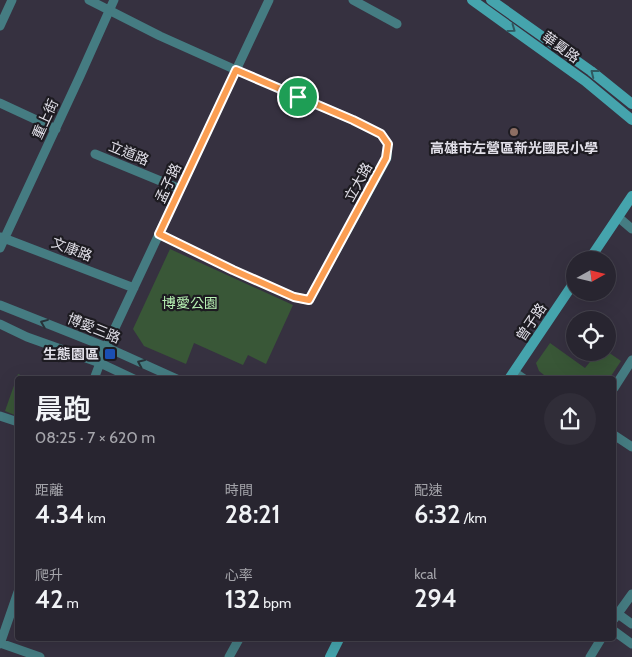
<!DOCTYPE html>
<html lang="zh-TW">
<meta charset="utf-8">
<style>
body{margin:0;font-family:Cabin,"Noto Sans TC",sans-serif;background:#302d38;color:#f1f3f6;height:100vh;display:flex;flex-direction:column;font-size:19px;white-space:nowrap}
*{box-sizing:border-box;margin:0}
p{font-size:16px;color:#a5a5ab}
.icon{flex:none;width:28px;height:28px;fill:none;stroke:currentColor;stroke-width:2;stroke-linecap:round;stroke-linejoin:round}
.map{position:relative;flex:1;overflow:hidden}
.side{position:absolute;left:15px;top:376px;width:601px;height:265px;display:flex;flex-direction:column;background:#282530;border-radius:5px;box-shadow:0 5px 20px #0002,0 0 0 1px #44424c}
.side>*{flex:none}
.needle{width:32px;rotate:82deg}
.tools{position:absolute;left:566px;top:251px;display:grid;gap:10px}
.tools a{display:grid;place-items:center;width:50px;height:50px;border-radius:50%;background:#282530;box-shadow:0 5px 20px #0002,0 0 0 1px #44424c;font-size:25px}
.pin{position:absolute;display:grid;place-items:center;width:42px;height:42px;color:#fff;margin:-21px;border:2px solid #fff;border-radius:50%;box-shadow:0 1px 5px #0007}
.round{display:grid;place-items:center;flex:none;width:52px;height:52px;border-radius:26px;background:#302d38}
.headline{display:flex;align-items:center;justify-content:space-between;height:85px;padding:0 20px}
h1{font-size:28px;font-weight:600;line-height:38px}
.stats{display:grid;grid-template-columns:repeat(3,1fr);gap:8px;height:85px;padding:5px 20px}
.stats div{display:grid;align-content:center}
.stats b{font-size:25px;font-weight:600}
.stats small{font-size:14px;font-weight:400}
.stats p{font-size:14px}
.map>svg:first-child{display:block}
.green{fill:#395737}
.lines{fill:none;stroke-linecap:round;stroke-linejoin:round}
.street{stroke:#457c82;stroke-width:9}
.secondary{stroke:#45a4ad;stroke-width:10}
.oneway{stroke:#2f5960}
.oneway2{stroke:#273339}
.route-casing{stroke:#fff;stroke-width:10}
.route{stroke:#fb9e52;stroke-width:6}
.education-dot{fill:#8d6e63;stroke:#1d1b21;stroke-width:2}
.transit-dot{fill:#1a4fb4;stroke:#1d1b21;stroke-width:2}
.labels{text-anchor:middle;dominant-baseline:central;stroke-width:4.5;stroke-linejoin:round;paint-order:stroke}
.street-label{font-size:14px;fill:#e2e0e9;stroke:#1d1b21}
.poi-label{font-size:14px;font-weight:bold;fill:#e2e0e9;stroke:#1d1b21}
.park-label{font-size:14px;fill:#b6f0b2;stroke:#1d1b21}
</style>
<div class="map">
<svg width="632" height="657" viewBox="0 0 632 657">
<rect width="100%" height="100%" fill="#363140"/>
<path class="green" d="M 170,249 L 293,305 L 266,364 L 248,355 L 243,365 L 194,343 L 186,364 L 144,346 L 133,329 Z
M 550,343 L 585,368 L 597,353 L 608,352 L 621,361 L 609,379 L 549,379 L 539,371 L 536,363 Z
M 18,374 L 31,379 L 18,379 L 17,416 L 5,411 Z"/>
<g class="lines">
<path class="street" d="M 89,0 L 160,36 L 236,70 L 353,120 L 381,134 L 388,144 L 387,158 L 309,300 L 294,297 L 233,270 L 159,234
M 353,0 L 397,24
M 0,26 L 12,0
M 0,103 L 56,129
M 95,154 L 180,189
M 618,217 L 632,229
M 1,237 L 134,288
M 0,248 L 80,76 L 114,0
M 0,305 L 106,347 L 177,379
M 0,324 L 27,337 L 100,363 L 134,379
M 514,372 L 524,379
M 94,379 L 106,347 L 269,0
M 614,388 L 632,360
M 0,416 L 18,422
M 614,435 L 632,447
M 614,611 L 632,624
M 614,619 L 632,594
M 614,631 L 632,644
M 0,643 L 40,657
M 0,644 L 18,592
M 229,657 L 239,639
M 590,657 L 601,639"/>
<path class="secondary" d="M 472,0 L 585,81 L 632,120
M 491,0 L 591,71 L 632,104
M 589,260 L 632,196
M 509,379 L 575,281
M 330,657 L 339,639"/>
</g>
<defs><path id="oneway-chevron" d="M-2-3.5L2.5 0L-2 3.5" fill="none" stroke-width="1.6" stroke-linecap="round" stroke-linejoin="round" transform="scale(1.25)"/></defs>
<g class="oneway">
<use href="#oneway-chevron" transform="translate(512 29) rotate(36)"/>
<use href="#oneway-chevron" transform="translate(594 73) rotate(-142)"/>
</g>
<g class="oneway2">
<use href="#oneway-chevron" transform="translate(44 323) rotate(-158)"/>
<use href="#oneway-chevron" transform="translate(141 363) rotate(-156)"/>
</g>
<g class="lines">
<defs>
<path id="route" d="M 236,70 L 353,120 L 381,134 L 388,144 L 386,158 L 309,300 L 294,297 L 233,270 L 159,234 Z"/>
</defs>
<use href="#route" class="route-casing"/>
<use href="#route" class="route"/>
</g>
<circle class="education-dot" cx="514" cy="132" r="5"/>
<rect class="transit-dot" x="104" y="348" width="12" height="12" rx="2.5"/>
<g class="labels">
<g class="street-label">
<text transform="translate(561 47) rotate(36)">華夏路</text>
<text transform="translate(45 119) rotate(-65)">重上街</text>
<text transform="translate(129 153) rotate(22)">立道路</text>
<text transform="translate(358 182) rotate(-61)">立大路</text>
<text transform="translate(168 183) rotate(-65)">孟子路</text>
<text transform="translate(72 249) rotate(21)">文康路</text>
<text transform="translate(531 322) rotate(-56)">曾子路</text>
<text transform="translate(94 328) rotate(22)">博愛三路</text>
</g>
<g class="poi-label">
<text x="514" y="148">高雄市左營區新光國民小學</text>
<text x="99" y="354" text-anchor="end">生態園區</text>
</g>
<g class="park-label">
<text x="190" y="303">博愛公園</text>
</g>
</g>
</svg>
<div class="tools">
<a><svg class="needle" viewBox="-14 -14 28 28"><path d="M0-13l5 13h-10z" fill="#e53935"/><path d="M0 13l5-13h-10z" fill="#a5a5ab"/></svg></a>
<a><svg class="icon" aria-label="locate" viewBox="0 0 24 24"><circle cx="12" cy="12" r="6"/><path d="M12 2v4M12 18v4M2 12h4M18 12h4"/></svg></a>
</div>
<div class="pin" style="left:298px;top:97px;background:#1e9e55"><svg class="icon" aria-label="arrive" viewBox="0 0 24 24"><path d="M6 21V4h12l-3 4 3 4H6"/></svg></div>
<section class="side">
<div class="headline"><div><h1>晨跑</h1><p>08:25 · 7 × 620 m</p></div><a class="round"><svg class="icon" aria-label="share" viewBox="0 0 24 24"><path d="M12 15V3M7 8l5-5 5 5M5 13v7h14v-7"/></svg></a></div>
<div class="stats">
<div><p>距離</p><b>4.34<small> km</small></b></div>
<div><p>時間</p><b>28:21</b></div>
<div><p>配速</p><b>6:32<small> /km</small></b></div>
</div>
<div class="stats">
<div><p>爬升</p><b>42<small> m</small></b></div>
<div><p>心率</p><b>132<small> bpm</small></b></div>
<div><p>kcal</p><b>294</b></div>
</div>
</section>
</div>
